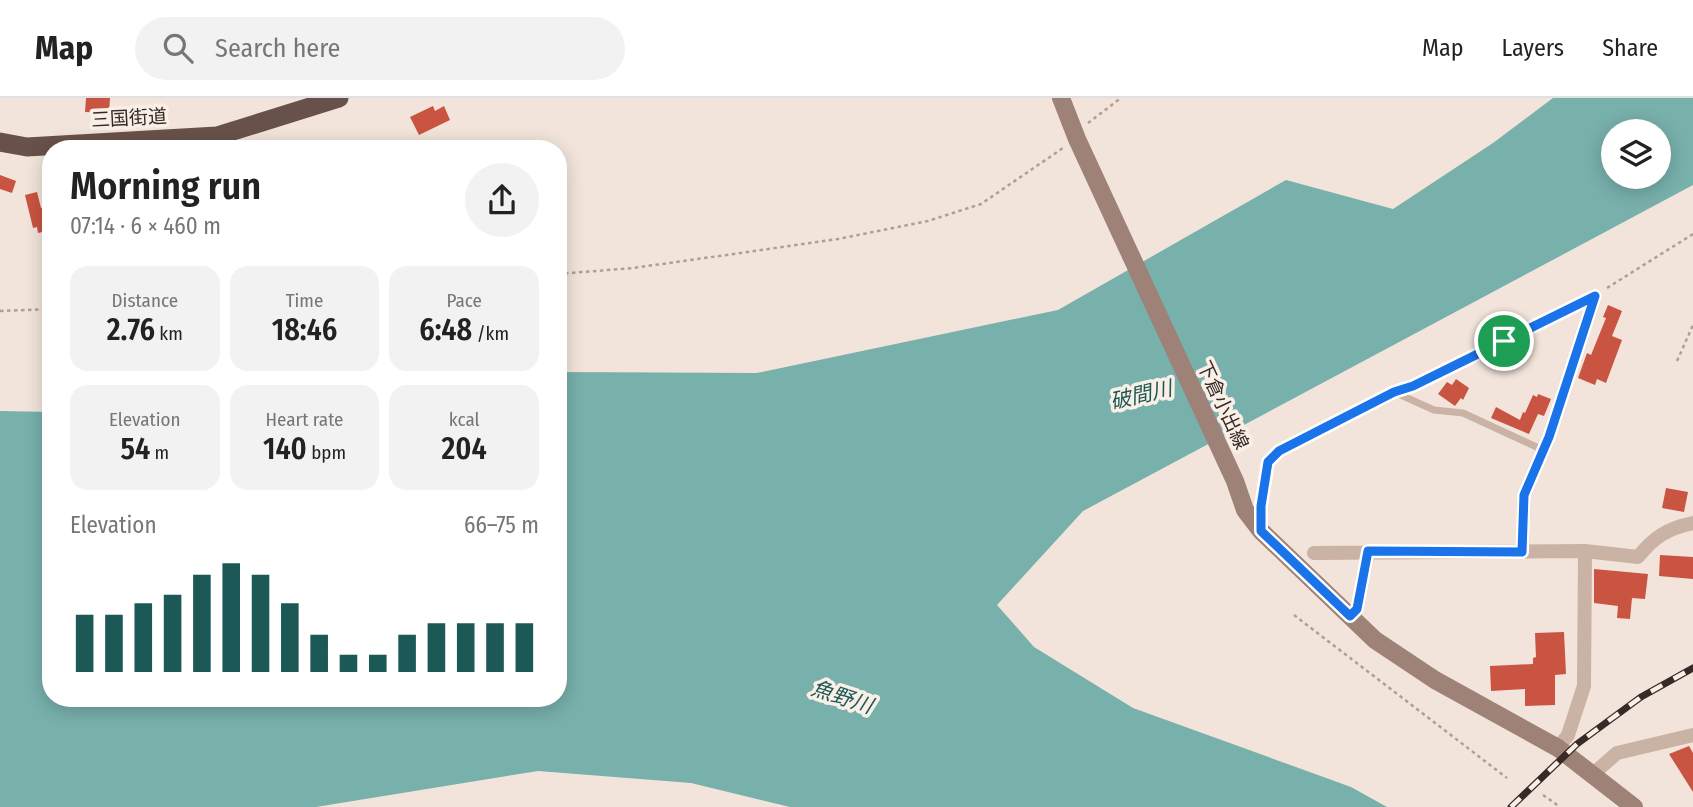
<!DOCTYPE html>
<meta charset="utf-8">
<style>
body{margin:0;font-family:"Fira Sans Condensed","Noto Sans JP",sans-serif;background:#f2f2f2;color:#222;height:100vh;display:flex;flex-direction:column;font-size:26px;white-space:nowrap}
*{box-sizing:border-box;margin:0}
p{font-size:23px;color:#767676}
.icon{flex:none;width:38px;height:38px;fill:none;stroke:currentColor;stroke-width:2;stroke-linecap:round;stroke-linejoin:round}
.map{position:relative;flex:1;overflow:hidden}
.panel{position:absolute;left:42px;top:42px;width:525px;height:567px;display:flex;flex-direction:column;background:#fff;border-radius:28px;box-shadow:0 4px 18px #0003}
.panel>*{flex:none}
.fabs{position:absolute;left:1601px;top:21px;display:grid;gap:14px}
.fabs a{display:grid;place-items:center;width:70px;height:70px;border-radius:50%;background:#fff;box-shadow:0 4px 18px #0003;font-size:35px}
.pin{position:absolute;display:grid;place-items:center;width:60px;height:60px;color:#fff;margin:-30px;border:4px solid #fff;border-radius:50%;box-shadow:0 2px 7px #0007}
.round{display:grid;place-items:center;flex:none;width:74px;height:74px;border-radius:37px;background:#f2f2f2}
.headline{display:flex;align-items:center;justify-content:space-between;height:119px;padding:0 28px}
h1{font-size:38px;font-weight:600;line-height:52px}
.figures{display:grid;grid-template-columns:repeat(3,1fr);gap:10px;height:119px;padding:7px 28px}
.figures div{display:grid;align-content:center;border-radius:18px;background:#f2f2f2;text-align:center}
.figures b{font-size:30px;font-weight:600}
.figures small{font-size:19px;font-weight:400}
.figures p{font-size:19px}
.chart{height:196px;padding:14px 28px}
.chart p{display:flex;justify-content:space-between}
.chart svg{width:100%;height:126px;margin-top:7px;stroke:#1b5856;stroke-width:6}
header{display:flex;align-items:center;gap:42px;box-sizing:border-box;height:98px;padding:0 35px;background:#fff;border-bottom:2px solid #e0e0e0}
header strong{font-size:33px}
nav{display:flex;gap:38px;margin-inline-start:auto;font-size:24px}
.search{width:490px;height:63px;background:#f2f2f2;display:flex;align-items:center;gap:18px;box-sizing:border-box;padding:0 24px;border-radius:38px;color:#767676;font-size:26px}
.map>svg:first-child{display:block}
.water{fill:#78b0ac;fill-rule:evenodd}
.building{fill:#c95441}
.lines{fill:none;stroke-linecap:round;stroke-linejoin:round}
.path{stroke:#b69c90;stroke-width:2.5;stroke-dasharray:3.5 3.5;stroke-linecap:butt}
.service{stroke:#cab2a5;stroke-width:7}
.minor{stroke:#cab2a5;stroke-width:14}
.secondary{stroke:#9e8177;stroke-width:18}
.trunk{stroke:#68514a;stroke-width:19}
.rail-casing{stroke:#362a27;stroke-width:7}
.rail{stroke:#faefe6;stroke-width:4.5;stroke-dasharray:13;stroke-linecap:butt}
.route-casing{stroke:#fff;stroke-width:14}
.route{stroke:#1a73e8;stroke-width:9}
.labels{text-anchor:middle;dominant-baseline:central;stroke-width:7;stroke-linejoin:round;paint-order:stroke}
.street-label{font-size:19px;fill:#362a27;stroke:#faefe6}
.water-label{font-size:21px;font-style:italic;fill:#1b5856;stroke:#faefe6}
</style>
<header>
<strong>Map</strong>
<div class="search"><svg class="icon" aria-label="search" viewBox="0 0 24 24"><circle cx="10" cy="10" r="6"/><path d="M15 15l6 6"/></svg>Search here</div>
<nav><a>Map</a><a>Layers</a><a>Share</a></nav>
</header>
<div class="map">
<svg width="1693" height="709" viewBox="0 0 1693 709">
<rect width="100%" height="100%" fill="#f2e4da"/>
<path class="water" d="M 1553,0 L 1693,0 L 1693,87 L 1083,413 L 997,507 L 1034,549 L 1133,610 L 1351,689 L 1387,709 L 790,709 L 691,685 L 538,673 L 316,709 L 0,709 L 0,313 L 51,314 L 51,600 L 558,600 L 558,274 L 757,275 L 1058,212 L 1286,82 L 1393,111 L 1493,45 ZM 1614,33 L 1659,33 L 1659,79 L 1614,79 Z"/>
<path class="building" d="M 86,0 L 110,0 L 109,15 L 85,14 Z
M 433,8 L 435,13 L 444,8 L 450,22 L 419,37 L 410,19 Z
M 0,77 L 16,83 L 12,95 L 0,91 Z
M 37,94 L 41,110 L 51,108 L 51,132 L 38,135 L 37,129 L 33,130 L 25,97 Z
M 1608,207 L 1622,213 L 1612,238 L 1622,242 L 1606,285 L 1597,281 L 1595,287 L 1578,280 L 1587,255 L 1591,257 L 1606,220 L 1603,219 Z
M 1456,281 L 1469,290 L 1463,302 L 1461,300 L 1455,308 L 1438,296 L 1447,284 L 1452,287 Z
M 1538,296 L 1551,301 L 1544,318 L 1538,316 L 1529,336 L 1491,320 L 1496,309 L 1520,322 L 1523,314 L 1525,315 L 1533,297 L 1537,299 Z
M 1666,390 L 1688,394 L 1684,414 L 1662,410 Z
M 1660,457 L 1693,459 L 1693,481 L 1659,478 Z
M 1594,471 L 1648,476 L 1645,501 L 1632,500 L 1630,521 L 1617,520 L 1618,508 L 1594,505 Z
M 1564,534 L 1566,576 L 1555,577 L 1555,607 L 1525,608 L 1525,591 L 1491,593 L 1490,568 L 1533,566 L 1533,560 L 1536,559 L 1535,535 Z
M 1689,648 L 1693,655 L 1693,694 L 1669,656 Z"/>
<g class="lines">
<path class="path" d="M 1088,25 L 1121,0
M 558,176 L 633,170 L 719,158 L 838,141 L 928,123 L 981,106 L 1063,50
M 1607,190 L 1693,136
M 0,213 L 51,211
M 1677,263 L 1693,227
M 1410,289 L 1577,207
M 1262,405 L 1268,364 L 1279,353 L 1384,299
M 1294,517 L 1507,680
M 1543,697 L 1560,709"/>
<path class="service" d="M 1394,294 L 1434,312 L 1463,315 L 1543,352"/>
<path class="minor" d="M 1522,454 L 1524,397 L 1549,339 L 1595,198
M 1314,455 L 1585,453 L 1638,459 C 1654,439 1668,430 1693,425
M 1350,518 L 1357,511 L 1368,453
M 1558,650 L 1568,637 L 1584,588 L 1585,453
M 1593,676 L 1617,655 L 1693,637"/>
<path class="secondary" d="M 1061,0 L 1077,41 L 1235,383 L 1245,412 L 1261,433 L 1375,542 L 1435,582 L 1558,650 L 1634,709"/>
<path class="trunk" d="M 0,44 L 27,49 L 217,38 L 339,0"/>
<defs>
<path id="rail" d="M 1511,709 L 1577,646 L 1641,599 L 1693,570"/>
</defs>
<use href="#rail" class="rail-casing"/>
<use href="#rail" class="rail"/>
</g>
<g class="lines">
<defs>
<path id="route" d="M 1595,198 L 1549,339 L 1524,397 L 1522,454 L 1368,453 L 1357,511 L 1350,518 L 1261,433 L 1261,408 L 1268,364 L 1279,353 L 1394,294 L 1413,288 Z"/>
</defs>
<use href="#route" class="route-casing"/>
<use href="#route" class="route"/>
</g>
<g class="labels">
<g class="street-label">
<text transform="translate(129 20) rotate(-3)">三国街道</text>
<text transform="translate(1223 307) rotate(65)">下倉小出線</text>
</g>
<g class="water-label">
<text transform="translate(1141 297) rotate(-13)">破間川</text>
<text transform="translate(842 599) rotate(18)">魚野川</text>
</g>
</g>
</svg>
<div class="fabs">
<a><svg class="icon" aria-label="layers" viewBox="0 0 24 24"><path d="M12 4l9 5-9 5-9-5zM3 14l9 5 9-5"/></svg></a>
</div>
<div class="pin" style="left:1504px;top:243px;background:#1e9e55"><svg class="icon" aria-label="arrive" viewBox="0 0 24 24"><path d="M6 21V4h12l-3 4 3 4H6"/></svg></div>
<section class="panel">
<div class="headline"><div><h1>Morning run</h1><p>07:14 · 6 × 460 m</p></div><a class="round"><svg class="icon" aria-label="share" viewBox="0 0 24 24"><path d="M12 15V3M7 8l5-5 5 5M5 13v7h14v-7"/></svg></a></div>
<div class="figures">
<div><p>Distance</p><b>2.76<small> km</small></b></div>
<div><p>Time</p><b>18:46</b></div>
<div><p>Pace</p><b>6:48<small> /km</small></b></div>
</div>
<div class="figures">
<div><p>Elevation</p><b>54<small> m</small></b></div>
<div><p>Heart rate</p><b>140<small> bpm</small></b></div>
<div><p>kcal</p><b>204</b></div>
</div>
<div class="chart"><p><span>Elevation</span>66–75 m</p>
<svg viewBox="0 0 160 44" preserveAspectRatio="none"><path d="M5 44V24M15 44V24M25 44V20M35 44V17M45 44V10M55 44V6M65 44V10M75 44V20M85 44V31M95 44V38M105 44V38M115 44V31M125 44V27M135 44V27M145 44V27M155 44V27"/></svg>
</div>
</section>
</div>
